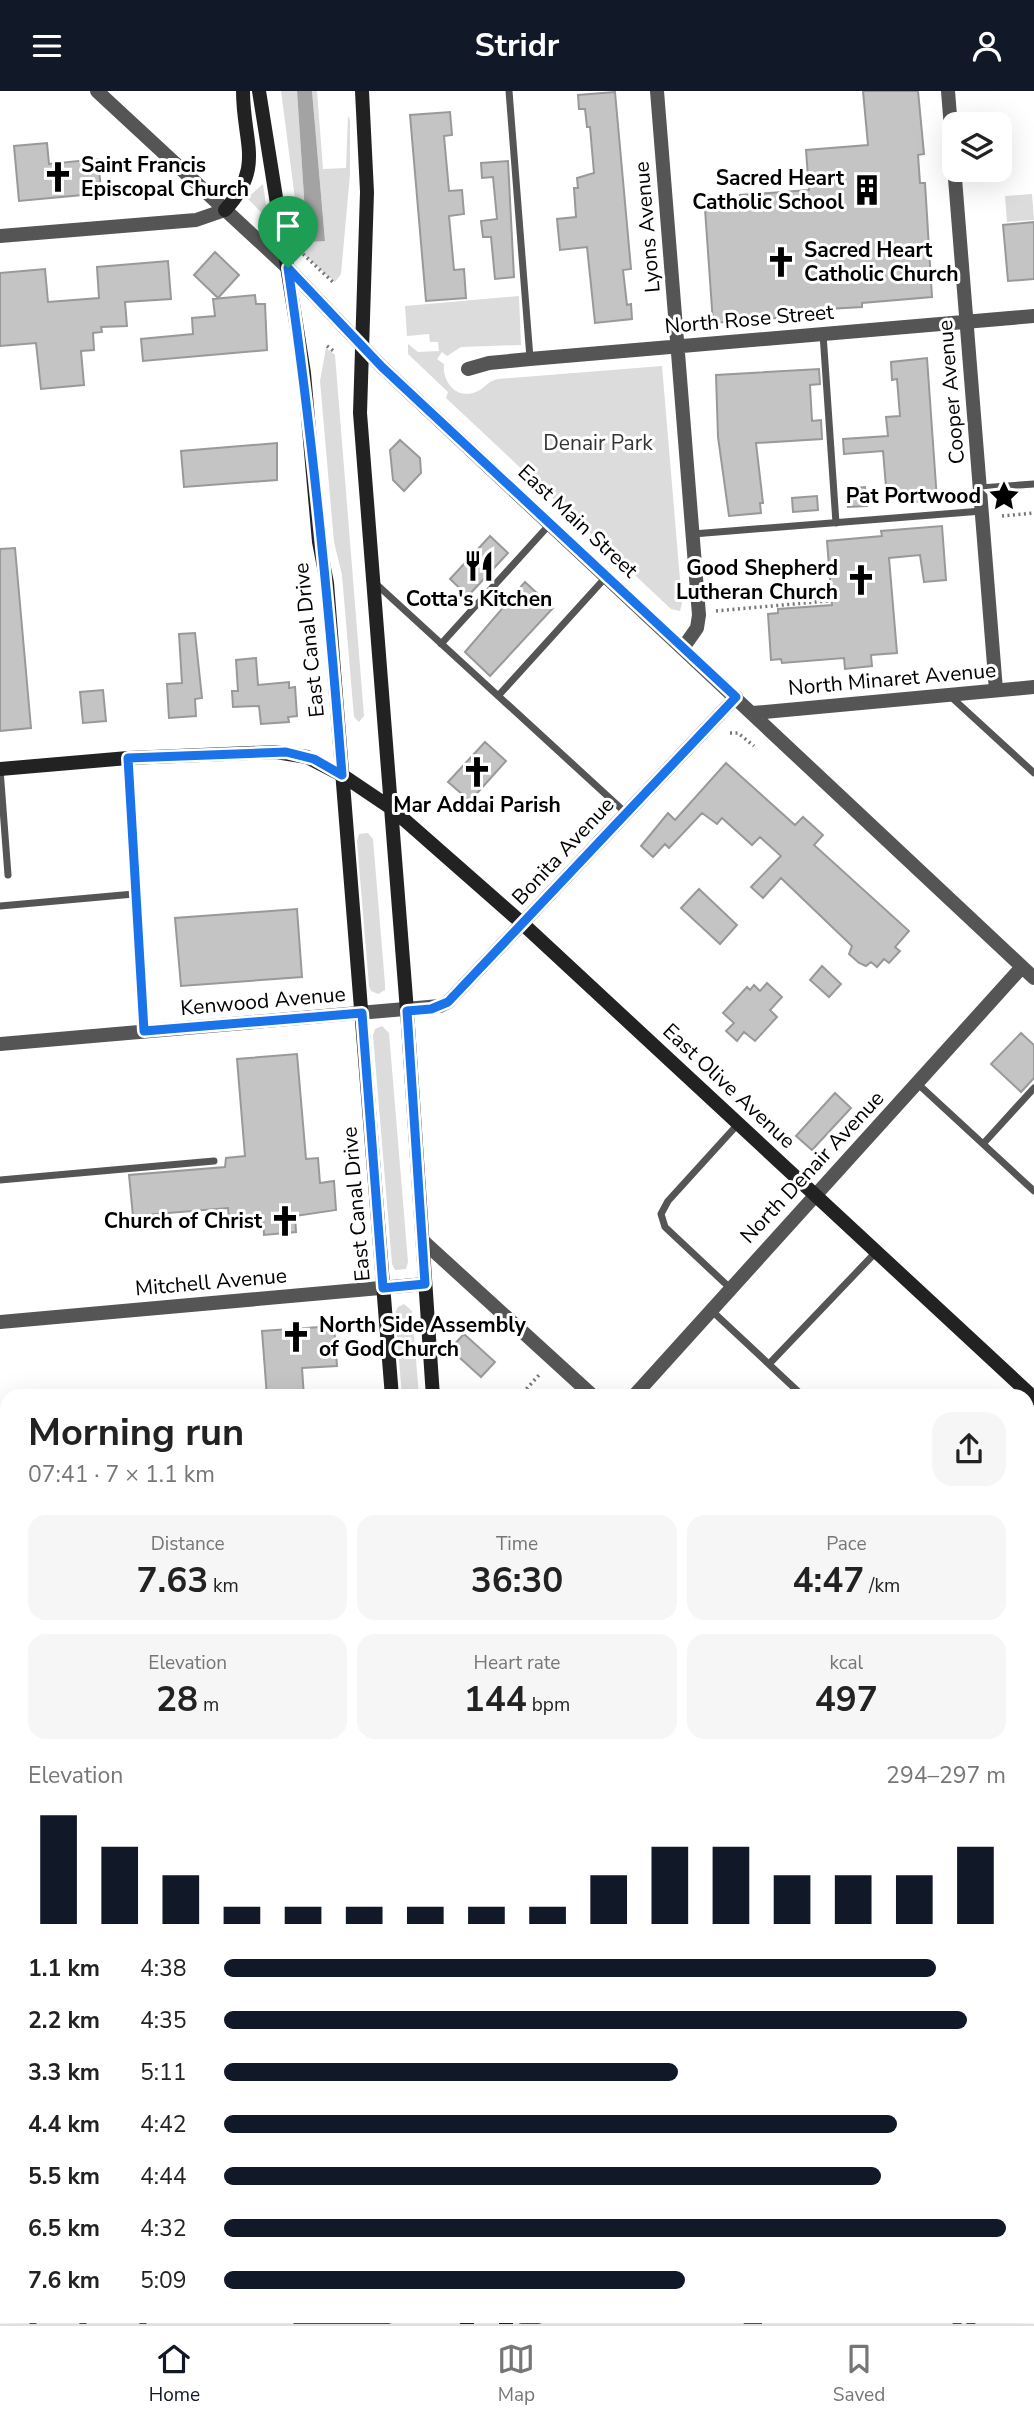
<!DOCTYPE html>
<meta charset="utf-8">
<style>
body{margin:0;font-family:"Nunito Sans",sans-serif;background:#f6f6f6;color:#222;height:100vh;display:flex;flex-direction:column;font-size:26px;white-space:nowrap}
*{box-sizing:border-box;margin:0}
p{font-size:23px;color:#767676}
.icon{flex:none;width:38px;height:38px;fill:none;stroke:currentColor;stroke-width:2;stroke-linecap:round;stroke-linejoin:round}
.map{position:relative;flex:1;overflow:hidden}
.details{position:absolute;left:0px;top:1298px;width:1034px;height:934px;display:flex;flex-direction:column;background:#fff;border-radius:21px 21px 0 0;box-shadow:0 7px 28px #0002}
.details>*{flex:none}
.tools{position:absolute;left:942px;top:21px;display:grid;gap:14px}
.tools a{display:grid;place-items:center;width:70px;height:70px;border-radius:14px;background:#fff;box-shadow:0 7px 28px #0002;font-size:35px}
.pin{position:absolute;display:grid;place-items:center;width:60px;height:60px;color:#fff;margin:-72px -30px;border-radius:50% 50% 50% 0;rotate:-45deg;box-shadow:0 0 7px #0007}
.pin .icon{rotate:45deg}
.round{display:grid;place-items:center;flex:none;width:74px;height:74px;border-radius:21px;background:#f6f6f6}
.overview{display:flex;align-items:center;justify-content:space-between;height:119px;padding:0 28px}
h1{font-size:38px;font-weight:700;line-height:52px}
.figures{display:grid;grid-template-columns:repeat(3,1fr);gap:10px;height:119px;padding:7px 28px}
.figures div{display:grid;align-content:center;border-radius:18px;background:#f6f6f6;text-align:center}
.figures b{font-size:35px;font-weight:700}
.figures small{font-size:19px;font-weight:400}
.figures p{font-size:19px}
.chart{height:196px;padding:14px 28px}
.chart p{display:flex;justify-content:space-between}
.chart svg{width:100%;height:126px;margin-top:7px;stroke:#111827;stroke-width:6}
ul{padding:0 28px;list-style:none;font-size:23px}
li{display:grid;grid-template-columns:112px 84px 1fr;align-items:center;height:52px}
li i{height:18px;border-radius:9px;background:#111827}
header{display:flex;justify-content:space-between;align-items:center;height:91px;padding:0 28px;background:#111827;color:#fff;font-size:32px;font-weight:700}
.menu{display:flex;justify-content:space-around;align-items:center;height:98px;border-top:2px solid #e0e0e0;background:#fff;font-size:19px;color:#767676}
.menu a{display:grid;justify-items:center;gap:4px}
.menu .current{color:#111827}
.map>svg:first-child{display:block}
.green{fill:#dcdcdc}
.water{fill:#a3a3a3}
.building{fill:#c4c4c4;stroke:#999;stroke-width:2}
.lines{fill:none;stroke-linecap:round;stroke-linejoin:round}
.path{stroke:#777;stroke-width:3.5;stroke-dasharray:2 3.5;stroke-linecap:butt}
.lane{stroke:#555;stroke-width:7}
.street{stroke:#555;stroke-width:14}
.secondary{stroke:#222;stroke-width:14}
.route-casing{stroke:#fff;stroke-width:14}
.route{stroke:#1a73e8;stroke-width:9}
.labels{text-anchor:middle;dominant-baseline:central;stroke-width:6;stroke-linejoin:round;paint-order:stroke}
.poi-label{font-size:21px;font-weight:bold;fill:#000;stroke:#fff;text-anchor:end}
.street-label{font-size:21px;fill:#000;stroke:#fff}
.park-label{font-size:21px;fill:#333;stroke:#fff}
</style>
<header><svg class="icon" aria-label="menu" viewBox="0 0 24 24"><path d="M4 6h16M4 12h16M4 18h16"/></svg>Stridr<svg class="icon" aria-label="person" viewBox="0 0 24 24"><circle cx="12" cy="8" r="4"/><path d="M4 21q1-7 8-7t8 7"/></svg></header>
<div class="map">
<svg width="1034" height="2233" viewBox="0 0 1034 2233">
<rect width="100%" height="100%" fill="#fff"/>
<path class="green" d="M 281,0 L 297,0 L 307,151 L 325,149 L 312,0 L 317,0 L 323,78 L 346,77 L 348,25 L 350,29 L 350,83 L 341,183 L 335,191 L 302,162 Z
M 263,93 L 267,122 L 266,126 L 247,107 Z
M 1032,103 L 1034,129 L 1007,131 L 1005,105 Z
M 519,205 L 521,254 L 461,256 L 447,265 L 442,261 L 437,268 L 444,273 C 442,292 458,310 478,300 C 486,296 488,290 498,288 L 662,275 L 682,512 L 680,520 L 671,518 L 446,307 L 448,301 L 408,263 L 408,253 L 418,261 L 439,260 L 438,251 L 430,251 L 429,243 L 407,245 L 405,215 Z
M 326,257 L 335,264 L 364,625 L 359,631 L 354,626 L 342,484 L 334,451 L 320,290 Z
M 368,742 L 373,748 L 385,893 L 385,899 L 378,903 L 371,900 L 369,895 L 357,750 L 359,743 Z
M 382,935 L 389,942 L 408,1171 L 406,1178 L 395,1179 L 392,1173 L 373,944 L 375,938 Z
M 404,1213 L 412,1220 L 419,1305 L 402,1305 L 395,1222 L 398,1216 Z"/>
<path class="water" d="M 297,0 L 312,0 L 325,150 L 307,151 Z"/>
<path class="building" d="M 863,0 L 918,0 L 924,63 L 918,64 L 920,92 L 925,92 L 932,206 L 862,212 L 862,216 L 828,218 L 828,223 L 713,232 L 705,118 L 741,115 L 740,104 L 809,99 L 806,59 L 868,54 Z
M 615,1 L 631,178 L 623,179 L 627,214 L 631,213 L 632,228 L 595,232 L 587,156 L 560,159 L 557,128 L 576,126 L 574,97 L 578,97 L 577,87 L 594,82 L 590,36 L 587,36 L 585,18 L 579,18 L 578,4 Z
M 450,21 L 452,44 L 444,45 L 449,100 L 462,99 L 464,123 L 449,125 L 454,179 L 464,178 L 466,207 L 426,210 L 410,24 Z
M 47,52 L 49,73 L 98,68 L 101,99 L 93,99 L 93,103 L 19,110 L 14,55 Z
M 508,70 L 514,186 L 495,188 L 491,146 L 483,146 L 481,130 L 497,128 L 493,86 L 482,87 L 481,72 Z
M 1034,131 L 1034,188 L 1008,190 L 1003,134 Z
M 215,161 L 239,184 L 218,207 L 194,184 Z
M 168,170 L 171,208 L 125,211 L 127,235 L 101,236 L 102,241 L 93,242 L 94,259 L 81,260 L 84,294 L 41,298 L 36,252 L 0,255 L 0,182 L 45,178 L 48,211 L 99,207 L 97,176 Z
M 255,204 L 256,213 L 265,213 L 267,259 L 143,270 L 141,248 L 193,243 L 192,227 L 215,225 L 213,208 Z
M 927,267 L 937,409 L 901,412 L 897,395 L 886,396 L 883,360 L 844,363 L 843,348 L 888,345 L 886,326 L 900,325 L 897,288 L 892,289 L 891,271 Z
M 819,278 L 820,293 L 810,294 L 812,330 L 821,329 L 822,348 L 756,352 L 763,412 L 760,412 L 761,422 L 729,425 L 718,346 L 716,284 Z
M 400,349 L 420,367 L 421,382 L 404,400 L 393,389 L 390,359 Z
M 277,352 L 277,389 L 184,396 L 181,360 Z
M 865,396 L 867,415 L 848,416 L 846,398 Z
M 817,405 L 818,419 L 793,421 L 792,407 Z
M 942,435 L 946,489 L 924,491 L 920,464 L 889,467 L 897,562 L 871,564 L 872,575 L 845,578 L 844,567 L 782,572 L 781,568 L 771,569 L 768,523 L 778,522 L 778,518 L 832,514 L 827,450 L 882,445 L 881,440 Z
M 490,445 L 508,462 L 468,505 L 450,488 Z
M 15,457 L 31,637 L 0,640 L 0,458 Z
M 525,491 L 553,517 L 490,585 L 465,561 Z
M 195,542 L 202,607 L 195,608 L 196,625 L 169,627 L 167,593 L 182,592 L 179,543 Z
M 256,567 L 258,594 L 289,591 L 289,597 L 295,596 L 297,625 L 288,626 L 289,631 L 261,633 L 259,615 L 233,616 L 232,600 L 238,600 L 236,569 Z
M 103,599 L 106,630 L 83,632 L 80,601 Z
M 485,651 L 506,670 L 470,710 L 448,691 Z
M 726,672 L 795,734 L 803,726 L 823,744 L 814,754 L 909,840 L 895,856 L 900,860 L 889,872 L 884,868 L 877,876 L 871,871 L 866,875 L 859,872 L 849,863 L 852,855 L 781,787 L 763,807 L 751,796 L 781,765 L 760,746 L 752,754 L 722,727 L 717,733 L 702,722 L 669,757 L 665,753 L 653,766 L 641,755 L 668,722 L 675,729 Z
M 699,798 L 737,834 L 720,853 L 681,817 Z
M 297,818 L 302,886 L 181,895 L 175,827 Z
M 822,875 L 841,893 L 829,906 L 810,889 Z
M 767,892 L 782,906 L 770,919 L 777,926 L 755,950 L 744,941 L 737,950 L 726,940 L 734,932 L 723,922 L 747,896 L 750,899 L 754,894 L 760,900 Z
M 1021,942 L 1034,954 L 1034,987 L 1021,1001 L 991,973 Z
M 297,963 L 306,1068 L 318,1067 L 320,1092 L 334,1090 L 336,1119 L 295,1125 L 296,1141 L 264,1144 L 263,1128 L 229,1130 L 228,1117 L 133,1125 L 129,1084 L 225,1076 L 226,1067 L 245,1065 L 237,968 Z
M 835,1002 L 851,1017 L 812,1059 L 796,1045 Z
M 334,1235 L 337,1275 L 302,1277 L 304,1306 L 267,1306 L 262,1240 Z
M 464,1243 L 495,1271 L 481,1286 L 450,1258 Z"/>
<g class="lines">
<path class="path" d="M 303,163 L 334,192
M 327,255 L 335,261
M 1002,425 L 1034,422
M 813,495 L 815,511
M 800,496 L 802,512
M 716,520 L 827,510 L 825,495
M 730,642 L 738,642 L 754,655
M 519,1306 L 540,1283"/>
<path class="lane" d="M 509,0 L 530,267
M 823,243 L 836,432
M 980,397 L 1034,393
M 693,443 L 982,420
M 374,491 L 626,722
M 441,553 L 550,433
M 949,604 L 1034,682
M 498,605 L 606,486
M 128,667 L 144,940
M 0,678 L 8,784
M 0,815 L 134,803
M 918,993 L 1034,1100
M 983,1053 L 1034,997
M 0,1089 L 214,1070
M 730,1197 L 665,1136 L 661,1123 L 668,1110 L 738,1033
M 711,1219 L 804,1306
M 769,1273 L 876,1161
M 1027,1359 L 1034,1352
M 0,1396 L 7,1395
M 1027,1400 L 1034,1393
M 1027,1511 L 1034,1518
M 0,1912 L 7,1911
M 1027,2042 L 1034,2035
M 1027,2172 L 1034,2165
M 33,2226 L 33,2233
M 82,2226 L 83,2233
M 142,2226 L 143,2233
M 297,2226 L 297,2233
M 951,2226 L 958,2233
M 970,2233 L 977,2226"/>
<path class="street" d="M 97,0 L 288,177 L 382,276 L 1034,887
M 657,0 L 699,524 L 697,537 L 683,557
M 948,0 L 996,599
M 0,145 L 196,129 L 225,119
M 468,278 L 489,272 L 530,268 L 1034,225
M 753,622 L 1034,596
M 0,953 L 440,915 L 448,911 L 736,606
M 424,1151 L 594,1306
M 0,1231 L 425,1193
M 633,1306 L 1022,876
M 0,1563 L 7,1562
M 1027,1708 L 1034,1714
M 1027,1810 L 1034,1803
M 1027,2101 L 1034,2107
M 522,2226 L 538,2226
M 747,2226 L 755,2233
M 305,2233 L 388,2226"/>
<path class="secondary" d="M 259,0 L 304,282 L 319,451 L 327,492 L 392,1306
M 362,0 L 367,101 L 360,322 L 407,920 L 433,1306
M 225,119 C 265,76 243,52 243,0
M 0,678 L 128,667 L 276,661 L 307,666 L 342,684 L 391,717 L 523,833 L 1034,1307
M 466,2226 L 467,2233
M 506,2226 L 506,2233"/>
</g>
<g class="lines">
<defs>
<path id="route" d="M 288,177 L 382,276 L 736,606 L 448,911 L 431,918 L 407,920 L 425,1193 L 383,1197 L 362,922 L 144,940 L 128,667 L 286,661 L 314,668 L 342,684 C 329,515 313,346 288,177 Z"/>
</defs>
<use href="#route" class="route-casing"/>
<use href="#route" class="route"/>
</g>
<defs>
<symbol id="church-bare" viewBox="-9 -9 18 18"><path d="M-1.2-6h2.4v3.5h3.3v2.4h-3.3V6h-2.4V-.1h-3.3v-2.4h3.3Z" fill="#000" stroke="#fff" stroke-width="2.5" paint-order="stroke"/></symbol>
<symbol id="building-bare" viewBox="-9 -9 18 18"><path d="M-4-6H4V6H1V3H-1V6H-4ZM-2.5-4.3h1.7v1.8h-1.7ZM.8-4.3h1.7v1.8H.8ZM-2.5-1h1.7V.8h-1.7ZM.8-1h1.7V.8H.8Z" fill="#000" stroke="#fff" stroke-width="2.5" paint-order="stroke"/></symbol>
<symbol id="sight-bare" viewBox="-9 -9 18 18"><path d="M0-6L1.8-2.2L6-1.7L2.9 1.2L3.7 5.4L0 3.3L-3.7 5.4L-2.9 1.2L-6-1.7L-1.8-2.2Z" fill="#000" stroke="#fff" stroke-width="2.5" paint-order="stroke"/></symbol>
<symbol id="restaurant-bare" viewBox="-9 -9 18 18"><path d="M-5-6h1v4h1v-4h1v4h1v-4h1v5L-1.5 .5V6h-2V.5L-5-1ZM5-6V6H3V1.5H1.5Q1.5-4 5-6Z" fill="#000" stroke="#fff" stroke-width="2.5" paint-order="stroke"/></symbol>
</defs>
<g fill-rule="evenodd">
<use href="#church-bare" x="36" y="64" width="44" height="44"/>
<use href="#building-bare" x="845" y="77" width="44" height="44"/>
<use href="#church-bare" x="759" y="149" width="44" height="44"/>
<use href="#sight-bare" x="982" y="383" width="44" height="44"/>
<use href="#restaurant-bare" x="457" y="453" width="44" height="44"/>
<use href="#church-bare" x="839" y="467" width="44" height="44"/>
<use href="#church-bare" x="455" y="659" width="44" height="44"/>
<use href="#church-bare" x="263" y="1108" width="44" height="44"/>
<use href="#church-bare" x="274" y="1224" width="44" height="44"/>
</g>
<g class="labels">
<g class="poi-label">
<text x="81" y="74" text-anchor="start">Saint Francis<tspan x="81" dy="24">Episcopal Church</tspan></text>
<text x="844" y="87">Sacred Heart<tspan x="844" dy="24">Catholic School</tspan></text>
<text x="804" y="159" text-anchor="start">Sacred Heart<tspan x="804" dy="24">Catholic Church</tspan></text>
<text x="981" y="405">Pat Portwood</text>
<text x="838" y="477">Good Shepherd<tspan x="838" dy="24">Lutheran Church</tspan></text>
<text x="479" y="508" text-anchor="middle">Cotta's Kitchen</text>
<text x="477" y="714" text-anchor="middle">Mar Addai Parish</text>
<text x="262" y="1130">Church of Christ</text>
<text x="319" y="1234" text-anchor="start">North Side Assembly<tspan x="319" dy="24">of God Church</tspan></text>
</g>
<g class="street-label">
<text transform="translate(647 136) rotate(-95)">Lyons Avenue</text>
<text transform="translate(749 228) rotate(-5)">North Rose Street</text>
<text transform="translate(951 301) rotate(-95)">Cooper Avenue</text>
<text transform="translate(578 430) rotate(43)">East Main Street</text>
<text transform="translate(309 549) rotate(-96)">East Canal Drive</text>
<text transform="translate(892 588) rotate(-5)">North Minaret Avenue</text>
<text transform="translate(563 760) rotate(-47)">Bonita Avenue</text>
<text transform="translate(263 910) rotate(-5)">Kenwood Avenue</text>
<text transform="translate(729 995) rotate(43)">East Olive Avenue</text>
<text transform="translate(812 1076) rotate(-47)">North Denair Avenue</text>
<text transform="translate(356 1113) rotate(-95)">East Canal Drive</text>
<text transform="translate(211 1191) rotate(-5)">Mitchell Avenue</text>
</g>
<g class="park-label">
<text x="598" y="352">Denair Park</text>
</g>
</g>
</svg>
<div class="tools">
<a><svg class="icon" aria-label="layers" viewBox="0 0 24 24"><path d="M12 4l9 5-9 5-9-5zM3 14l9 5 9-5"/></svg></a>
</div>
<div class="pin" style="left:288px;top:177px;background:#1e9e55"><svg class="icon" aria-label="arrive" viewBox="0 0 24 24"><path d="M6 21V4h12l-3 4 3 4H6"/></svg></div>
<section class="details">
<div class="overview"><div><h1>Morning run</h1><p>07:41 · 7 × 1.1 km</p></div><a class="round"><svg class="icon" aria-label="share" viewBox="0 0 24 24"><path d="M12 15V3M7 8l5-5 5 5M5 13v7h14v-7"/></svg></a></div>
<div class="figures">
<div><p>Distance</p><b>7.63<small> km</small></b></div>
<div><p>Time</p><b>36:30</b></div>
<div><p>Pace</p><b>4:47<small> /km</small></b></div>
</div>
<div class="figures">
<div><p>Elevation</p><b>28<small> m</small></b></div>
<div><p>Heart rate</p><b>144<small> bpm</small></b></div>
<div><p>kcal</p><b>497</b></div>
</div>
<div class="chart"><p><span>Elevation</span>294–297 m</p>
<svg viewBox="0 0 160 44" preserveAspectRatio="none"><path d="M5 44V6M15 44V17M25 44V27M35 44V38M45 44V38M55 44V38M65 44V38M75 44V38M85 44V38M95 44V27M105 44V17M115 44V17M125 44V27M135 44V27M145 44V27M155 44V17"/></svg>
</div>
<ul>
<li><b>1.1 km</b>4:38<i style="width:91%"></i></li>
<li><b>2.2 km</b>4:35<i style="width:95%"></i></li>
<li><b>3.3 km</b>5:11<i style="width:58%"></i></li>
<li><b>4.4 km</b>4:42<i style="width:86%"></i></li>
<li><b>5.5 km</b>4:44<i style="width:84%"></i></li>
<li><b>6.5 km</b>4:32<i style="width:100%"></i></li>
<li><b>7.6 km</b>5:09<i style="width:59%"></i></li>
</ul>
</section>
</div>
<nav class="menu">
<a class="current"><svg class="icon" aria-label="home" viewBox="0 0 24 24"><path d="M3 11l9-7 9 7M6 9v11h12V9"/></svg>Home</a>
<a><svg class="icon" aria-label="map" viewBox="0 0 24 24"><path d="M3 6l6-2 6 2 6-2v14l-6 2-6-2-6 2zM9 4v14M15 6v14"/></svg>Map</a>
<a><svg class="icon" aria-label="saved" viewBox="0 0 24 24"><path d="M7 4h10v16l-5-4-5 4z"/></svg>Saved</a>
</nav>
